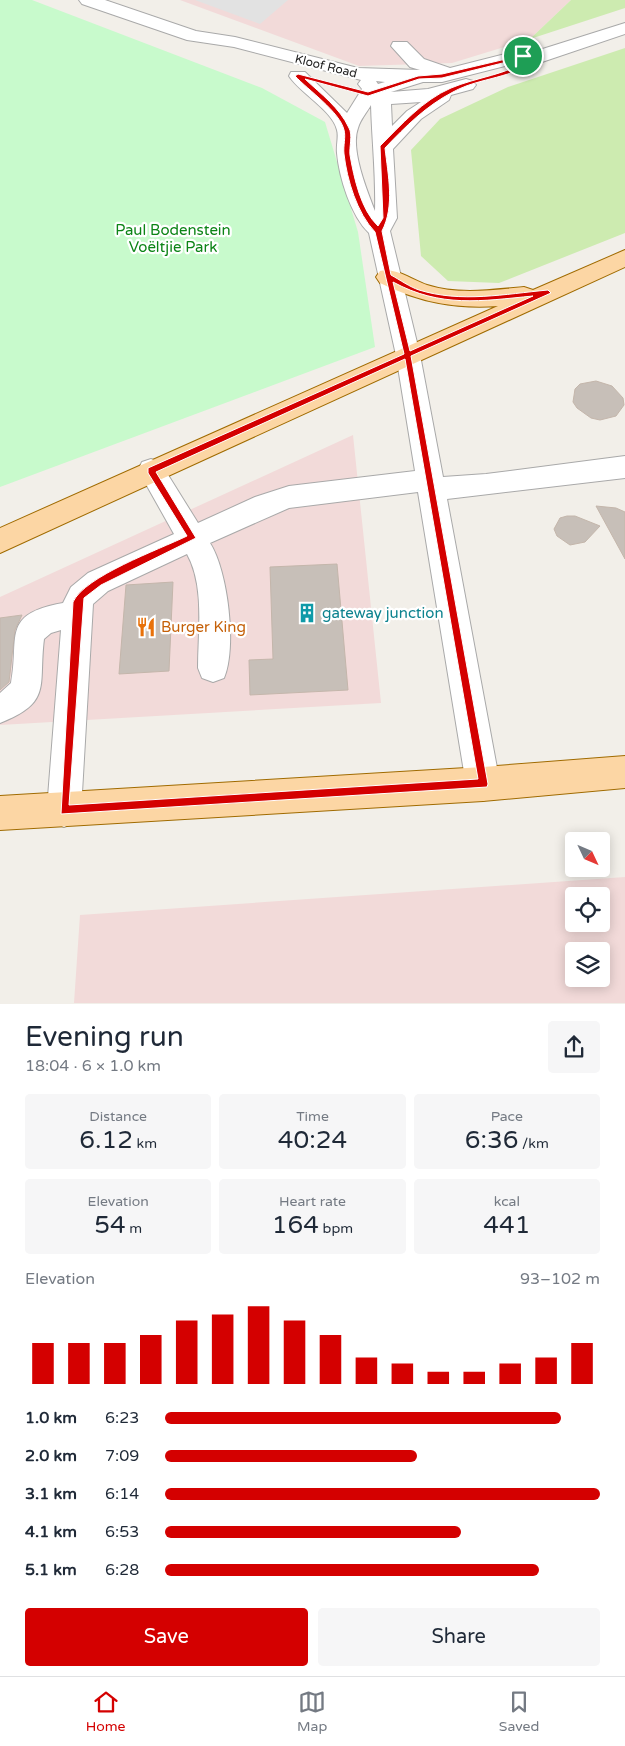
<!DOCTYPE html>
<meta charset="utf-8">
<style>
body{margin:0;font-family:"Varela Round",sans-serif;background:#f6f6f7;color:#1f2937;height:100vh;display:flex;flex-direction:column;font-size:19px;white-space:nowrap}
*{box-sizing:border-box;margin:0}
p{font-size:16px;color:#747a83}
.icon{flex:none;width:28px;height:28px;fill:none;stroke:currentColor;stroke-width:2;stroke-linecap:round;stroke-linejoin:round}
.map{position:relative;height:1004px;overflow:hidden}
.panel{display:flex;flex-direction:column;background:#fff;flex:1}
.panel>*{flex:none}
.needle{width:32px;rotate:134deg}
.buttons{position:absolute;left:565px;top:832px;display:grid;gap:10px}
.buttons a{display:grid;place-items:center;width:45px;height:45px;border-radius:5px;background:#fff;box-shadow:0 2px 12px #0003;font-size:25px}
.pin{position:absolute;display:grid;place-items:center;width:42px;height:42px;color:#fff;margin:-21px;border:2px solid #fff;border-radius:50%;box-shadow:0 1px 5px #0007}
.round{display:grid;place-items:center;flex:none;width:52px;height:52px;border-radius:5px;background:#f6f6f7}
.head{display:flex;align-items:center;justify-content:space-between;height:85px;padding:0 25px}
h1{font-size:28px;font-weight:600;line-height:38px}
.figures{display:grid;grid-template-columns:repeat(3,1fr);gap:8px;height:85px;padding:5px 25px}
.figures div{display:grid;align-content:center;border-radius:5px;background:#f6f6f7;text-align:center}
.figures b{font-size:25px;font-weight:600}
.figures small{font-size:14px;font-weight:400}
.figures p{font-size:14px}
.chart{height:140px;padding:10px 25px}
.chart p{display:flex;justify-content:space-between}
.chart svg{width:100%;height:90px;margin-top:5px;stroke:#d40000;stroke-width:6}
.button{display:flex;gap:10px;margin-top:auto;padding:10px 25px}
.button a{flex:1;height:58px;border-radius:5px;background:#d40000;color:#fff;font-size:20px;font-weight:600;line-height:58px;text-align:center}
.button a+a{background:#f6f6f7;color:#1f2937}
ul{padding:0 25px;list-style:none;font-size:16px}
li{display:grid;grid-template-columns:80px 60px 1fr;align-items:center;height:38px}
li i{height:12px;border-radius:6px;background:#d40000}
.menu{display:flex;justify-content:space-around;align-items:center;height:70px;border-top:1px solid #e0e1e3;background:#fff;font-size:14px;color:#747a83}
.menu a{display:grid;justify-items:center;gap:2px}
.menu .current{color:#d40000}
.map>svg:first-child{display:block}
.commercial{fill:#f2dad9;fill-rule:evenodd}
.grass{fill:#cdebb0}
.park{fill:#c8facc}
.parking{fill:#e2e2e2}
.building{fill:#c7bfb8;stroke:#c4b6ab}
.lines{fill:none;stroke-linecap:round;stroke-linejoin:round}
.minor-casing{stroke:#a9a9a9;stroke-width:2}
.major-casing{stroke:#a06b00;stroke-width:2}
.minor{fill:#fff;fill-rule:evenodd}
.major{fill:#fcd6a4;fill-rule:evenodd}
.route{fill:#d40000;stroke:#fff;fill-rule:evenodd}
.labels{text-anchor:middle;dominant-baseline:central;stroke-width:4.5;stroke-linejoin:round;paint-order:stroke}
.far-street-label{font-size:12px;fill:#222;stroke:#fff}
.park-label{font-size:15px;fill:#0c8416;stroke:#fff}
.culture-label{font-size:15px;fill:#0d838f;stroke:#fff;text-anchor:start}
.food-label{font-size:15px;fill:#c56008;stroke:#fff;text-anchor:start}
</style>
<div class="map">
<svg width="625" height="1004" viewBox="0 0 625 1004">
<rect width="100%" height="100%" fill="#f2efe9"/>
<path class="commercial" d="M 180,0 L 571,0 L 530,39 L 452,63 L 359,66 Z
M 353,435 L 381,703 L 0,725 L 0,597 Z
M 625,877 L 625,1003 L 74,1003 L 80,915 ZM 601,896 L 601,924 L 574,924 L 574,896 ZM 601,951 L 601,979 L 574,979 L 574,951 Z"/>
<path class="grass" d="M 571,0 L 625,0 L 625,8 L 530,39 Z
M 625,48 L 625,233 L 499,283 L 448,281 L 421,256 L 411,150 L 440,119 L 508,87 Z"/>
<path class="park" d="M 0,0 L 32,0 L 262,88 L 325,122 L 358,232 L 375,347 L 0,487 Z"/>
<path class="parking" d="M 195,0 L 288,0 L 260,24 Z"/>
<path class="building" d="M 596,381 L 612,386 L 623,398 L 624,405 L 616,416 L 600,420 L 591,418 L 577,408 L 573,402 L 575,389 L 580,384 Z
M 596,506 L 616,508 L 625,512 L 625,559 Z
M 567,516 L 575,516 L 600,526 L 585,542 L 570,545 L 557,536 L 554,529 L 560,518 Z
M 337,564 L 348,690 L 250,695 L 249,660 L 273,659 L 270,567 Z
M 173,582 L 169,671 L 119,674 L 126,585 Z
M 22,615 L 15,630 L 9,682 L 0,690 L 0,618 Z"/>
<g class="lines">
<defs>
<path id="minor" d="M 79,0 L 105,0 L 196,31 L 235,37 L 358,68 L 420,70 L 410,67 L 391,46 L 393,42 L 407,42 L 424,59 L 450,68 L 513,52 L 533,52 L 625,23 L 625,34 L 542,62 L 513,64 L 442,82 L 423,82 L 391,92 L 428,89 L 466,79 L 473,81 L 476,85 L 473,89 L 451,95 L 449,100 L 421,119 L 393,149 L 397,218 L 390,231 L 420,355 L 443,477 L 486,474 L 625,456 L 625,478 L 447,499 L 500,784 L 495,796 L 483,801 L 471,796 L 466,784 L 418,492 L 289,508 L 210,543 C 228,571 237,648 224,678 L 213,682 L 202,678 L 198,668 C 198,632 205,586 187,554 L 108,591 L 93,604 L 81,810 L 76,822 L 64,827 L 52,822 L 47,810 L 61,630 L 51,633 L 44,639 C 38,686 53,702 0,723 L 0,693 L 11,683 C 20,638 0,614 63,603 L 71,587 L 88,573 L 174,534 L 138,470 L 142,462 L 151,459 L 160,462 L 198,523 L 255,497 L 289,486 L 415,471 L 396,355 L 369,233 C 351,216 339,177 337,153 C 336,145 339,137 337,130 C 333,111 300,93 289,76 L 291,72 L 305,72 L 347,113 L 362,89 L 358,84 L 361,80 L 234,47 L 187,40 L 82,4 ZM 376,81 L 385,82 L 378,84 ZM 421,102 L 407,111 L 392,126 L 391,104 ZM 371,105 C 372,140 376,175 375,211 C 367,191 350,149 358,128 C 360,120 367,112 371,105 Z"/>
<path id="major" d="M 625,250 L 625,267 L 0,553 L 0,528 L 498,306 C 455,309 419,302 380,283 L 376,277 L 380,271 C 396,267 412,280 427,285 C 458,295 492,290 524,287 L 533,290 Z
M 625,756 L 625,788 L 483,801 L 0,830 L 0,796 L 483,767 Z"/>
</defs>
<use href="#minor" class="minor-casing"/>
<use href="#major" class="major-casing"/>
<use href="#minor" class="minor"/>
<use href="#major" class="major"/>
</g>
<path class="route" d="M 523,55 L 538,58 C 514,79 480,77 453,92 C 426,106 406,126 385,148 C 388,175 395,206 382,231 L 391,275 C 400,280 410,287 419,290 C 461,303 505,294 548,290 L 551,293 L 411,356 L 488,784 L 487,787 L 61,814 L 73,602 C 85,576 158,550 187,536 L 148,473 L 148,468 L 404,354 L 375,232 C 357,213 347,180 344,154 C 343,146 346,137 344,130 C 340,112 308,90 295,76 L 298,74 L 368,92 L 418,76 L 442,74 ZM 523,58 L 530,59 C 506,75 477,77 451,88 C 423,100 401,125 380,146 L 383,218 L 378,226 C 361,210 354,178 350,155 C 349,147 353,135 349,128 C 340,108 321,94 305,79 L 368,96 L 419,79 L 442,78 ZM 393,282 C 441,308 481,301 533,296 L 410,351 ZM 405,359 L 478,779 L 69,805 L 84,598 L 101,585 L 196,538 L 156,472 Z"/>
<defs>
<symbol id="building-bare" viewBox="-9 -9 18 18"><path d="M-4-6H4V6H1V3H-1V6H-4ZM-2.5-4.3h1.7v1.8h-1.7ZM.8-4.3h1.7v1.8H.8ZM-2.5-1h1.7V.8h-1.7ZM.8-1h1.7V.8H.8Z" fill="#0f9aa8" stroke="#fff" stroke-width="2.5" paint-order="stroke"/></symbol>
<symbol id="restaurant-bare" viewBox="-9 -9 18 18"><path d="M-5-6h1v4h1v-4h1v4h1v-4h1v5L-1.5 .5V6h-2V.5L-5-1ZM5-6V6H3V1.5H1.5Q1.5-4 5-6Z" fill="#e8710a" stroke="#fff" stroke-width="2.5" paint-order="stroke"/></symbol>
</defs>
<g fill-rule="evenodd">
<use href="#building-bare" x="293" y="599" width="28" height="28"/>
<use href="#restaurant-bare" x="132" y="613" width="28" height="28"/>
</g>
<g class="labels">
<g class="far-street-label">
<text transform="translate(326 66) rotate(14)">Kloof Road</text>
</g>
<g class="park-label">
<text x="173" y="230">Paul Bodenstein<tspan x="173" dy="17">Voëltjie Park</tspan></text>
</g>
<g class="culture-label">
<text x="322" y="613">gateway junction</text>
</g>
<g class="food-label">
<text x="161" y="627">Burger King</text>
</g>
</g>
</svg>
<div class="buttons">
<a><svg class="needle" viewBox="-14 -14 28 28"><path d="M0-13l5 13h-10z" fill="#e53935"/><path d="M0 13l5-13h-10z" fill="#747a83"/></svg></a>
<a><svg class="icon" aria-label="locate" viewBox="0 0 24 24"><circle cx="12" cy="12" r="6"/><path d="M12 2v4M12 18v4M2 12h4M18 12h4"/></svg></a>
<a><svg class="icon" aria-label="layers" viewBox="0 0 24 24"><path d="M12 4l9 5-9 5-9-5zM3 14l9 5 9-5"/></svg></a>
</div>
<div class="pin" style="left:523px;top:56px;background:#1e9e55"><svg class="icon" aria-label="arrive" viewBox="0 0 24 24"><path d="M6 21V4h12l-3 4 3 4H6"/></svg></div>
</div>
<section class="panel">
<div class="head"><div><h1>Evening run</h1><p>18:04 · 6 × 1.0 km</p></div><a class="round"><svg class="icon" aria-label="share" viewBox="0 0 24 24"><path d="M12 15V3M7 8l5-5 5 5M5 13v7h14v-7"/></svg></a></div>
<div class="figures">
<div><p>Distance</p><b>6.12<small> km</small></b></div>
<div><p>Time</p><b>40:24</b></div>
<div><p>Pace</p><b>6:36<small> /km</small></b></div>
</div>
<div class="figures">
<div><p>Elevation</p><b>54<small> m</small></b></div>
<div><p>Heart rate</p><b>164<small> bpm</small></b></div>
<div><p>kcal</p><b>441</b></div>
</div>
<div class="chart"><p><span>Elevation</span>93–102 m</p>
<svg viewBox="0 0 160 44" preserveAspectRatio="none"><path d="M5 44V24M15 44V24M25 44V24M35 44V20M45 44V13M55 44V10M65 44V6M75 44V13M85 44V20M95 44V31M105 44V34M115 44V38M125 44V38M135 44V34M145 44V31M155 44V24"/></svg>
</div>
<ul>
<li><b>1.0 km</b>6:23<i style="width:91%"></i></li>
<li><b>2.0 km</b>7:09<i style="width:58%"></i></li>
<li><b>3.1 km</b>6:14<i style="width:100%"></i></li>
<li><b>4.1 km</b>6:53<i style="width:68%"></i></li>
<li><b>5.1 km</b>6:28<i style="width:86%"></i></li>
</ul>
<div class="button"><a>Save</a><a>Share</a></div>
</section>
<nav class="menu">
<a class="current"><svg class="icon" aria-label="home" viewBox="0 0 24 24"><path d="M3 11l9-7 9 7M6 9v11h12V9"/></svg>Home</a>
<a><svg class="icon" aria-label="map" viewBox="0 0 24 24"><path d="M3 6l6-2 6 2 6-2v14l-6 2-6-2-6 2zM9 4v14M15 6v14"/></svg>Map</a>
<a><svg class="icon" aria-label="saved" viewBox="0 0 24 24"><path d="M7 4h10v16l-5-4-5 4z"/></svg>Saved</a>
</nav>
